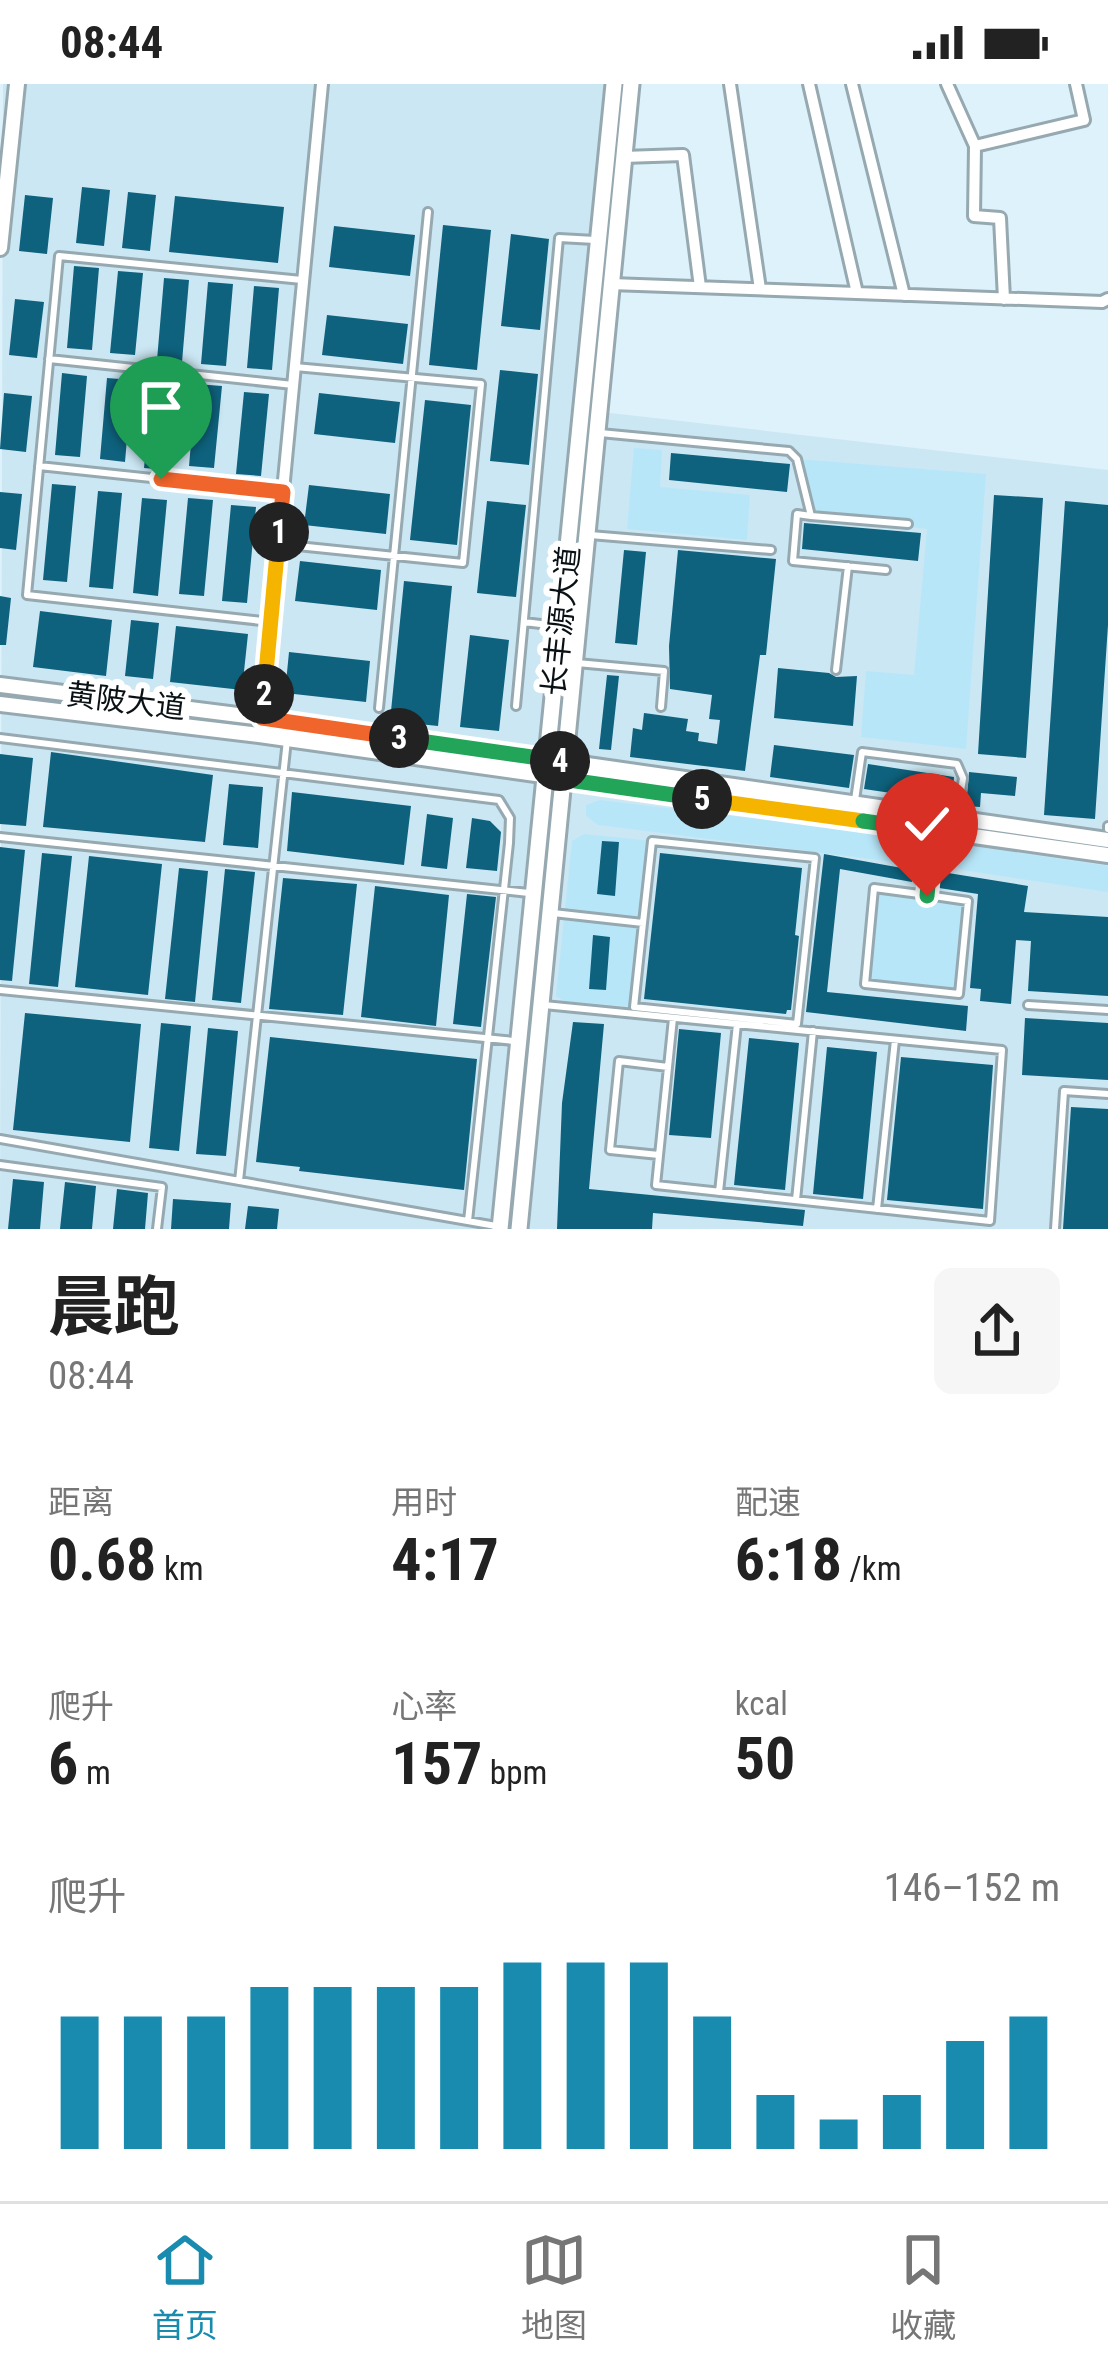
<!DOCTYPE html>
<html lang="zh">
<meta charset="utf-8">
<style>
body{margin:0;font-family:"Roboto Condensed","Noto Sans SC",sans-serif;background:#f6f6f6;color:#222;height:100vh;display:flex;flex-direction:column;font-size:45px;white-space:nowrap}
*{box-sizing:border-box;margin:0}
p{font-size:39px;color:#767676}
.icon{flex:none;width:66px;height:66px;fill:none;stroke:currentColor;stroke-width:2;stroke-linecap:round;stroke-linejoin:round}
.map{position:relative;height:1145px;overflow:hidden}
.side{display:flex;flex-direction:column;background:#fff;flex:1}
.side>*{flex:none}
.pin{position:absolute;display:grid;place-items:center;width:102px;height:102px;color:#fff;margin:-123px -51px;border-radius:50% 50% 50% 0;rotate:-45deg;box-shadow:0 0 12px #0007}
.pin .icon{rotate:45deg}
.km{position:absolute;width:60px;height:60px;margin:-30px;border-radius:50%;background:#222;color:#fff;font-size:33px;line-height:60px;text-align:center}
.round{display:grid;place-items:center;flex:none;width:126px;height:126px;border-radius:18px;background:#f6f6f6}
.overview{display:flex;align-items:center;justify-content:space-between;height:204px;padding:0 48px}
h1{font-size:66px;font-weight:700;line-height:90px}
.figures{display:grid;grid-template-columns:repeat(3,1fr);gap:18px;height:204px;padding:12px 48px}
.figures div{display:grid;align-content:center}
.figures b{font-size:60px;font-weight:700}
.figures small{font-size:33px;font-weight:400}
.figures p{font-size:33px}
.chart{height:336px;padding:24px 48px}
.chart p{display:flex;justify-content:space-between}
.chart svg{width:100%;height:216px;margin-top:12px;stroke:#198baf;stroke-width:6}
.status{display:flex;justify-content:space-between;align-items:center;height:84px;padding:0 60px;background:#fff;direction:ltr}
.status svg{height:33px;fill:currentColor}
.tab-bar{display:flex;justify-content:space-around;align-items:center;height:168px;border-top:3px solid #e0e0e0;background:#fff;font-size:33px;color:#767676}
.tab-bar a{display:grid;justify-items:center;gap:6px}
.tab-bar .current{color:#198baf}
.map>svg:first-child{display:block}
.built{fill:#cbe7f3}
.green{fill:#b8e6f9}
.building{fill:#0e627d}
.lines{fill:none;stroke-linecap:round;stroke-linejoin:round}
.service-casing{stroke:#96a9b1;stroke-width:12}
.minor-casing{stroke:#96a9b1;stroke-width:16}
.tertiary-casing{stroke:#96a9b1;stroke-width:20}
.secondary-casing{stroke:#96a9b1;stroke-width:21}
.service{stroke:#fff;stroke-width:6}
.minor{stroke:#fff;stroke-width:10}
.tertiary{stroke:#fff;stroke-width:14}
.secondary{stroke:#fff;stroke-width:15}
.split-1-casing{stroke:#fff;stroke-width:24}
.split-2-casing{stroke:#fff;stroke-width:24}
.split-3-casing{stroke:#fff;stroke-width:24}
.split-4-casing{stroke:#fff;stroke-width:24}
.split-5-casing{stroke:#fff;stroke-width:24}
.split-6-casing{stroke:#fff;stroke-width:24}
.split-7-casing{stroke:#fff;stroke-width:24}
.split-1{stroke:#f0652b;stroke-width:15}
.split-2{stroke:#f5b400;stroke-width:15}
.split-3{stroke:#f0652b;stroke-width:15}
.split-4{stroke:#22a559;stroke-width:15}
.split-5{stroke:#22a559;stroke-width:15}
.split-6{stroke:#f5b400;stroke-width:15}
.split-7{stroke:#22a559;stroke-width:15}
.labels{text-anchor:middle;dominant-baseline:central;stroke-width:12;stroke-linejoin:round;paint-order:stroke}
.street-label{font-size:30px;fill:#0a1114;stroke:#fff}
</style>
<div class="status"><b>08:44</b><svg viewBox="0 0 49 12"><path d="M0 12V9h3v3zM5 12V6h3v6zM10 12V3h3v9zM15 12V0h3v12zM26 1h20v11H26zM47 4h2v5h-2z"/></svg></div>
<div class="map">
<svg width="1108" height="1145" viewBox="0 0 1108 1145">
<rect width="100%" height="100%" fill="#def2fb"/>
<path class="built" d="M 3,0 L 614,0 L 584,326 L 1108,386 L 1108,1145 L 0,1145 Z"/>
<path class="green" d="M 634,364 L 662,366 L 660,403 L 750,411 L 747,456 L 627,445 Z
M 797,375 L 986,390 L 966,665 L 861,653 L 866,587 L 914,591 L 927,445 L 811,432 Z
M 600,716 L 917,754 L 922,757 L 918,777 L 911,780 L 598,741 L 586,732 L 586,721 Z
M 584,750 L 652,757 L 634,923 L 564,917 L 556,912 L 572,757 Z
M 966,761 L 1108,782 L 1108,808 L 962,786 L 955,779 L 958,765 Z
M 874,804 L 968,817 L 959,910 L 865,900 Z"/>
<path class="building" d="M 82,103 L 110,106 L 104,162 L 76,159 Z
M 128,108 L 156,111 L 150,167 L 122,164 Z
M 25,111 L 53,114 L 47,170 L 19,167 Z
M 175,112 L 284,123 L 278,179 L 169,168 Z
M 443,141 L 491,146 L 477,286 L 429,281 Z
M 334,142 L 415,151 L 410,192 L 329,183 Z
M 511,150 L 549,155 L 540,246 L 501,242 Z
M 74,182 L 99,184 L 92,266 L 67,264 Z
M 118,187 L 143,189 L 135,271 L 110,269 Z
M 164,194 L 189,196 L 182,278 L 157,276 Z
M 208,198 L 233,200 L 226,282 L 201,280 Z
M 254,202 L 279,204 L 272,286 L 247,284 Z
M 15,215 L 44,218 L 37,274 L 9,271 Z
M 327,231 L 408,240 L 403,280 L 322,271 Z
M 500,286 L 538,290 L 529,381 L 490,377 Z
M 62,289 L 87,292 L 80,373 L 55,371 Z
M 107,294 L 132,296 L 125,378 L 100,375 Z
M 196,300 L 222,302 L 214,384 L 189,382 Z
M 152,302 L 177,304 L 169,386 L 144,384 Z
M 244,308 L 269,310 L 261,392 L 236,390 Z
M 4,309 L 32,312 L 26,368 L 0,365 Z
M 319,309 L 400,318 L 395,359 L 314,350 Z
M 425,316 L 471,321 L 457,461 L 410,456 Z
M 671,369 L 790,380 L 787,408 L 669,396 Z
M 52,400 L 76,402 L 67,498 L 43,496 Z
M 309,401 L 390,410 L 386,450 L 304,441 Z
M 98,407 L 122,409 L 113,505 L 89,503 Z
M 0,408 L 22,410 L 16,466 L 0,464 Z
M 994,411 L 1043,414 L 1026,674 L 978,670 Z
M 142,414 L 167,416 L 158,512 L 133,509 Z
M 188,414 L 213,416 L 204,512 L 179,510 Z
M 487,417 L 526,421 L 516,513 L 477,509 Z
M 1065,417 L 1108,421 L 1108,541 L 1095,735 L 1044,731 Z
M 231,421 L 256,423 L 247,519 L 222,517 Z
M 804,439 L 921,449 L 918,477 L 802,465 Z
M 624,466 L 646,468 L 637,561 L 615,559 Z
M 678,466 L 776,475 L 766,571 L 760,571 L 745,687 L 630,673 L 633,644 L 642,646 L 644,629 L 688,635 L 686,647 L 699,649 L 698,657 L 717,660 L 720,636 L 709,635 L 712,611 L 670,605 L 669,562 Z
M 300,477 L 381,486 L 377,526 L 295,517 Z
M 404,497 L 452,502 L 438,642 L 390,637 Z
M 0,512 L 11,514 L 6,561 L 0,561 Z
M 40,527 L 112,536 L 106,592 L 33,583 Z
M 131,536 L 159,539 L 153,595 L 125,592 Z
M 176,542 L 248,550 L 242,606 L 170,598 Z
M 470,551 L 509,556 L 499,647 L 460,643 Z
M 289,568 L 370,577 L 366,618 L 285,609 Z
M 778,584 L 829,589 L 836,593 L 857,592 L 853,642 L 774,634 Z
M 607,591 L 619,592 L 611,666 L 599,665 Z
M 774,661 L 854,671 L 849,704 L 770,693 Z
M 51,668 L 213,691 L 205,758 L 43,743 Z
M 0,670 L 33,674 L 26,742 L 0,740 Z
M 868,680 L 954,693 L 952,718 L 864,705 Z
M 969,688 L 1017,693 L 1015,712 L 981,709 L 980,723 L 966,722 Z
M 229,700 L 263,703 L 258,764 L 223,761 Z
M 292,708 L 411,722 L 404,781 L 287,767 Z
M 427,730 L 453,734 L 447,785 L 421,782 Z
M 472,734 L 490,737 L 501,748 L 497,787 L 466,784 Z
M 602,757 L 619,758 L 615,812 L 597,810 Z
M 0,763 L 25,766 L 12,897 L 0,896 Z
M 42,769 L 72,772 L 58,903 L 29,900 Z
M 660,769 L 802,784 L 795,851 L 799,852 L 791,926 L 787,926 L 786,930 L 644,915 Z
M 824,770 L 913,786 L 912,798 L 840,785 L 827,908 L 968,922 L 966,947 L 806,928 Z
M 89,772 L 162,780 L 148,911 L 75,903 Z
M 179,784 L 208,787 L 195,918 L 165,915 Z
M 225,785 L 255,788 L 241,919 L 212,916 Z
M 942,788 L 1028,802 L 1024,828 L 1108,833 L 1108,912 L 1028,907 L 1031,857 L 1016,856 L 1011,920 L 980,917 L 981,905 L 970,904 L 978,810 L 939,804 Z
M 283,794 L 357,800 L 343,931 L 269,925 Z
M 375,802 L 449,811 L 436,942 L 361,933 Z
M 467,810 L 496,813 L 481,943 L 453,940 Z
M 593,851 L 610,853 L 606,906 L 589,905 Z
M 25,929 L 141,940 L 130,1058 L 13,1046 Z
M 1025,934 L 1108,939 L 1108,996 L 1022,991 Z
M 573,938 L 604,940 L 589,1105 L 805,1126 L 803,1142 L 653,1129 L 652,1145 L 557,1145 L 562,1019 Z
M 161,939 L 191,942 L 179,1067 L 149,1064 Z
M 208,944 L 238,947 L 226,1072 L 196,1070 Z
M 679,945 L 721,949 L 711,1054 L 669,1051 Z
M 270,953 L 477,975 L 464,1106 L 299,1087 L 300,1083 L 256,1078 Z
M 749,954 L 799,959 L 785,1106 L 734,1101 Z
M 827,963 L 877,968 L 863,1115 L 813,1110 Z
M 901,973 L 993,981 L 983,1125 L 887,1116 Z
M 1071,1023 L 1108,1025 L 1108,1145 L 1063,1145 Z
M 13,1095 L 44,1098 L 40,1145 L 8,1145 Z
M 65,1098 L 96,1102 L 92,1145 L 60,1145 Z
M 117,1105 L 148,1109 L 145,1145 L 113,1145 Z
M 173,1115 L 231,1119 L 229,1145 L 171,1145 Z
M 248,1122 L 279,1125 L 277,1145 L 245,1145 Z"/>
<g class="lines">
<defs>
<path id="service" d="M 49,275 L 293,301
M 600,349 L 789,367 L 797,375 L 811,432 L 797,430 L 793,477 L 886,486
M 39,382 L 283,408
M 811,432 L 908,440
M 590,451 L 771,466
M 278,460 L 463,479 L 481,300 L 295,283
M 271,538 L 27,511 L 59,172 L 302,196
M 524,538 L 557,542
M 577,579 L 664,587 L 661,623
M 836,586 L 848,482
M 516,622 L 559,154 L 595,156
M 379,624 L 428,128
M 0,654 L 499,716 L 510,734 L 509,759 L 468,1137
M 855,716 L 862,668 L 957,680 L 963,694 L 959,720
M 1108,745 L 1108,742
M 0,753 L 529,809
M 927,811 L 968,817 L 959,910 L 865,900 L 874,804 L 927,811 L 933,751
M 553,829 L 643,839 L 652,757 L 815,774 L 797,940 L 634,923 L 643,839
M 0,906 L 514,957
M 544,921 L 1002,966 L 990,1137 L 656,1101 L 673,934
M 1028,921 L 1108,926
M 0,1055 L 496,1142
M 659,1071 L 610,1066 L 619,977 L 668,983
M 0,1081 L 162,1103 L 157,1145
M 239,1097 L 287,656
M 719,1108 L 737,940
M 796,1116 L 813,947
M 877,1125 L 895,956
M 1055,1145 L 1064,1007 L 1108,1010"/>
<path id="minor" d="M 730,0 L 760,205
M 809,0 L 857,209
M 852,0 L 904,211
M 947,0 L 975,62 L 974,132 L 1000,134 L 1004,215
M 975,62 L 1084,36 L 1076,0
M 623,73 L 683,71 L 700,203
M 611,200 L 1102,218 L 1108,215
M 261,636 L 322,0"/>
<path id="tertiary" d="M 0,164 L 17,0
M 0,601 L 262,634 L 1108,756
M 0,620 L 259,651 L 1108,771"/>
<path id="secondary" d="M 500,1145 L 614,0
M 519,1145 L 631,0"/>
</defs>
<use href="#service" class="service-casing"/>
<use href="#minor" class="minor-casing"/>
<use href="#tertiary" class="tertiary-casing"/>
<use href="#secondary" class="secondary-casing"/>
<use href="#service" class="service"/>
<use href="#minor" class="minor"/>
<use href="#tertiary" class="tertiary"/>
<use href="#secondary" class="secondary"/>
</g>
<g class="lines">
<defs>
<path id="split-1" d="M 161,395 L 283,408 L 279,448"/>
<path id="split-2" d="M 264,610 L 279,448"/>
<path id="split-3" d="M 264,610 L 262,634 L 399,654"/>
<path id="split-4" d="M 399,654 L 560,677"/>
<path id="split-5" d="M 560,677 L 563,678 L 562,695 L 702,715"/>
<path id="split-6" d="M 702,715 L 863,737"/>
<path id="split-7" d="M 863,737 L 933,747 L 927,812"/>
</defs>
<use href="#split-1" class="split-1-casing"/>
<use href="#split-2" class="split-2-casing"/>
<use href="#split-3" class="split-3-casing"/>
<use href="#split-4" class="split-4-casing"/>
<use href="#split-5" class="split-5-casing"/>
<use href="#split-6" class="split-6-casing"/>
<use href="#split-7" class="split-7-casing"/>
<use href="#split-1" class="split-1"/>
<use href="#split-2" class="split-2"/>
<use href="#split-3" class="split-3"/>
<use href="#split-4" class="split-4"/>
<use href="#split-5" class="split-5"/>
<use href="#split-6" class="split-6"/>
<use href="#split-7" class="split-7"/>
</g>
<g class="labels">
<g class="street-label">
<text transform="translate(561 537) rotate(-84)">长丰源大道</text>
<text transform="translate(126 617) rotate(7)">黄陂大道</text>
</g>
</g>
</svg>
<div class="pin" style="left:161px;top:395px;background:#1e9e55"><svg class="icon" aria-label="arrive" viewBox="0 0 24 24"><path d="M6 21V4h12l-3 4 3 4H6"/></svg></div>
<div class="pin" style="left:927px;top:812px;background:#d93025"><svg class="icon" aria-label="check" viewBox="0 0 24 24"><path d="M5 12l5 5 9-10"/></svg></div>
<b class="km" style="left:279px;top:448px">1</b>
<b class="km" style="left:264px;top:610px">2</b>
<b class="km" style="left:399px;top:654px">3</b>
<b class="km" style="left:560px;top:677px">4</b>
<b class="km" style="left:702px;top:715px">5</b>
</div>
<section class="side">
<div class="overview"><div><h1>晨跑</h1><p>08:44</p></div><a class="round"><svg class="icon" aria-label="share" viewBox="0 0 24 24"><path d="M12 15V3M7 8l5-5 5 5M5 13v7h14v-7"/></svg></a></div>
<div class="figures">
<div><p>距离</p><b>0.68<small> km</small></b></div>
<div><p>用时</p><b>4:17</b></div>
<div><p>配速</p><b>6:18<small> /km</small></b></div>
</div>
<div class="figures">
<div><p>爬升</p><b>6<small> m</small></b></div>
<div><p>心率</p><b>157<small> bpm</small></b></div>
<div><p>kcal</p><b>50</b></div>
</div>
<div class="chart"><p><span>爬升</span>146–152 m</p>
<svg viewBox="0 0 160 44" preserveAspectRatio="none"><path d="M5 44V17M15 44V17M25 44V17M35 44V11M45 44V11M55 44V11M65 44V11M75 44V6M85 44V6M95 44V6M105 44V17M115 44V33M125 44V38M135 44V33M145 44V22M155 44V17"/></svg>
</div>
</section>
<nav class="tab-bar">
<a class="current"><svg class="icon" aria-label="home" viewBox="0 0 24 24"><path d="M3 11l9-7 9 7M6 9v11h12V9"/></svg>首页</a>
<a><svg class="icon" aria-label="map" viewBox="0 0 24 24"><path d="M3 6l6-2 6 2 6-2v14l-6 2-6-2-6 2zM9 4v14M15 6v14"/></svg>地图</a>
<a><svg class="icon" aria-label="saved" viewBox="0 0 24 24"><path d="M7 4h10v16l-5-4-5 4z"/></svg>收藏</a>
</nav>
